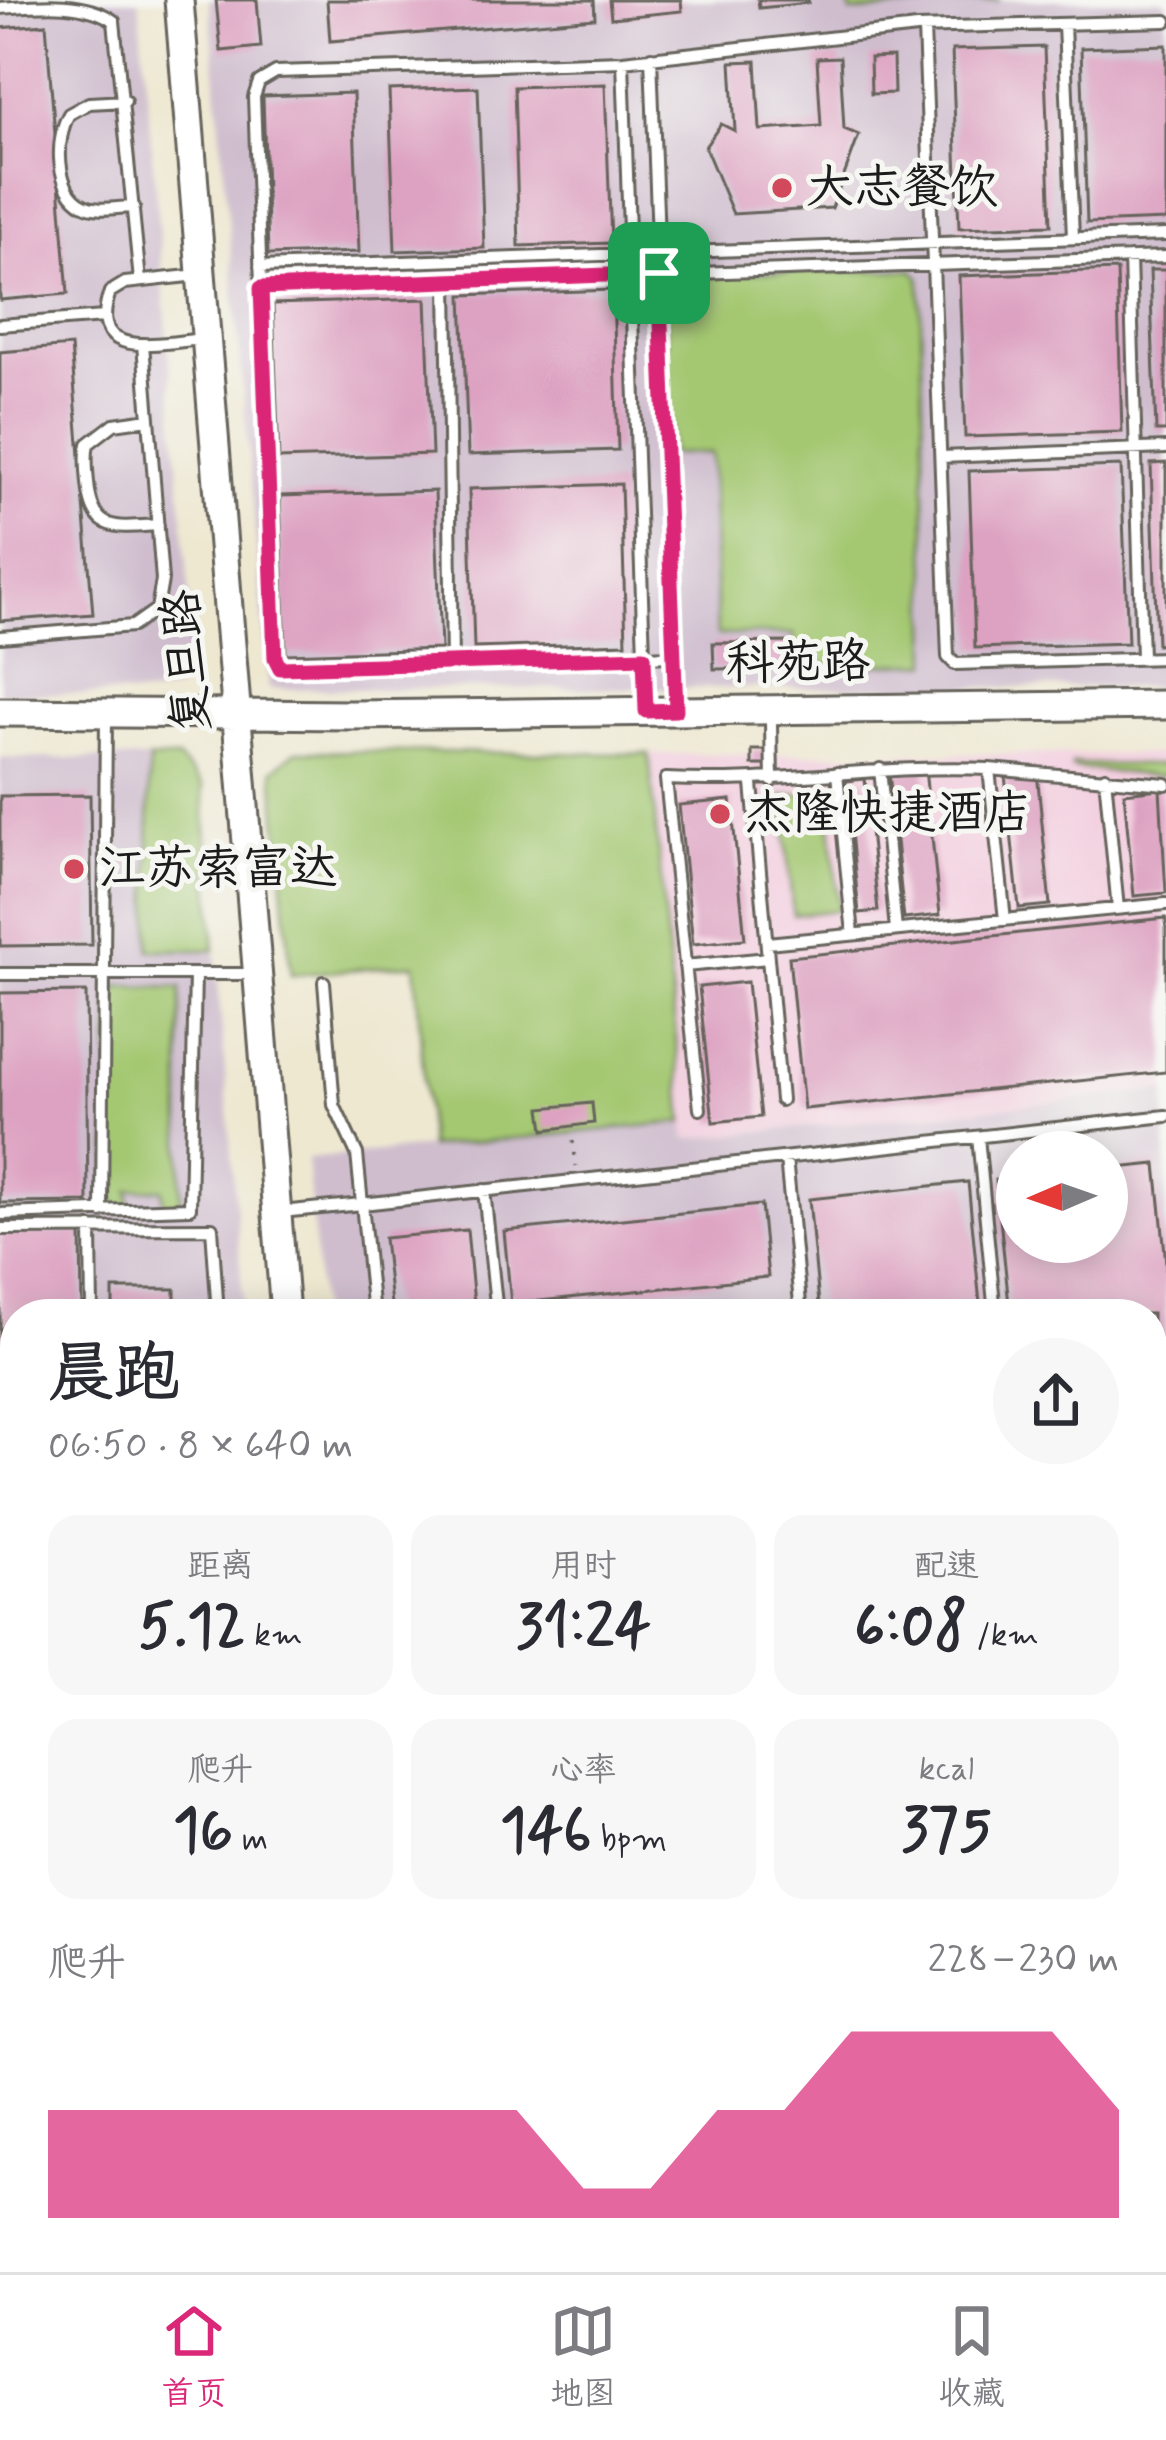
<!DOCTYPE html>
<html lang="zh">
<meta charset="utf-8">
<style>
body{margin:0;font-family:Mynerve,"LXGW WenKai TC",sans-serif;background:#f7f7f7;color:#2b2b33;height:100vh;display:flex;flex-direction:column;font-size:45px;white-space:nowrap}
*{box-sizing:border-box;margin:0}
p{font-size:39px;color:#7c7c81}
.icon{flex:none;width:66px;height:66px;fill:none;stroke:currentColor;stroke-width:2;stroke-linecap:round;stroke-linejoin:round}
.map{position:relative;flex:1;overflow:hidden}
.details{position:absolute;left:0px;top:1299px;width:1167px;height:975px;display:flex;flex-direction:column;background:#fff;border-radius:48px 48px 0 0;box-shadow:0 6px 30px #0003}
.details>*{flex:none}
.needle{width:78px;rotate:268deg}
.tools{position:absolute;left:996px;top:1131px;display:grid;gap:24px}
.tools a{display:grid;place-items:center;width:132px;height:132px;border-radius:50%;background:#fff;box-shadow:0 6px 30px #0003;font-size:60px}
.pin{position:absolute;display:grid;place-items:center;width:102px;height:102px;color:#fff;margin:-51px;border-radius:24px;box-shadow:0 6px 18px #0006}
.round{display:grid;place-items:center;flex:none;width:126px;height:126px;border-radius:63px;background:#f7f7f7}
.summary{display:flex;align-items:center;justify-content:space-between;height:204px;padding:0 48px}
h1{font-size:66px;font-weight:800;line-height:90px}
.stats{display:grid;grid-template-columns:repeat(3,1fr);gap:18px;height:204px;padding:12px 48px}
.stats div{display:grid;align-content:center;border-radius:30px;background:#f7f7f7;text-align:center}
.stats b{font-size:60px;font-weight:800}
.stats small{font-size:33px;font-weight:400}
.stats p{font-size:33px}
.chart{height:336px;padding:24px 48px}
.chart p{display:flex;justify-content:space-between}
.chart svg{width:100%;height:216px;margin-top:12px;fill:#db2777;opacity:.7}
.tab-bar{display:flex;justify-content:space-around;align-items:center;height:168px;border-top:3px solid #e1e1e2;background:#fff;font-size:33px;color:#7c7c81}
.tab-bar a{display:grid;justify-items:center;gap:6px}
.tab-bar .on{color:#db2777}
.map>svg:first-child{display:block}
.built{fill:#f3cfdf}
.industrial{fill:#cfbdce;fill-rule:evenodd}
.green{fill:#a4c872;stroke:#607247;stroke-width:3}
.building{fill:#dda1c1}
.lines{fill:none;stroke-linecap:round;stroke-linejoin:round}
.service-casing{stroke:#66635b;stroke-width:16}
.tertiary-casing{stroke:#66635b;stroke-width:33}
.path{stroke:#66635b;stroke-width:3;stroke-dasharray:3 9;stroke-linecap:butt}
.service{stroke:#fff;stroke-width:10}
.tertiary{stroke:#fff;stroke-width:27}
.route-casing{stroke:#fff;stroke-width:24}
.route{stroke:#db2777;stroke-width:15}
.poi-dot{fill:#d1495b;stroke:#f6f6f2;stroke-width:4.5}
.labels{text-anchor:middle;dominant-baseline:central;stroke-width:10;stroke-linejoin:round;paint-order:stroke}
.poi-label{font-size:48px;fill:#1c1c1c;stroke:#f6f6f2;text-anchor:start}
.street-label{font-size:48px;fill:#1c1c1c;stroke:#f6f6f2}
</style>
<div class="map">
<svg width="1166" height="2272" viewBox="0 0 1166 2272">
<rect width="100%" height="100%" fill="#f6f6f2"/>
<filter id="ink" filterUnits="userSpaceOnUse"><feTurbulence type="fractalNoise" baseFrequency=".00833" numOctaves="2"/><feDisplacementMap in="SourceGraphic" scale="24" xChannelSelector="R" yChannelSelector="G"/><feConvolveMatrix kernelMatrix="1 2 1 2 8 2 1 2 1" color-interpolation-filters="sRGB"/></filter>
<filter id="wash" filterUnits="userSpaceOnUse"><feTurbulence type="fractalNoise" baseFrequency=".004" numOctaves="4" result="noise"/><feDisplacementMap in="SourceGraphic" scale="48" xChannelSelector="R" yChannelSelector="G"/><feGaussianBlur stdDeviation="2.7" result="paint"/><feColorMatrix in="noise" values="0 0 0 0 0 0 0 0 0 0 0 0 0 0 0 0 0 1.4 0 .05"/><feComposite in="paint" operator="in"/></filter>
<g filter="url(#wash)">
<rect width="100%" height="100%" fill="#eee8d1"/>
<path class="built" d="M 649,754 L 1166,754 L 1166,1091 L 686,1139 Z"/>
<path class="industrial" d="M 0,0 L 139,0 L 194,646 L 178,689 L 151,695 L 0,693 Z
M 209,0 L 1166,0 L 1166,687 L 269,689 Z
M 0,758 L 178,759 L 203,786 L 244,1314 L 15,1314 L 15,2259 L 279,2259 L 280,2272 L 0,2272 Z
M 1166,1091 L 1166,2272 L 401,2272 L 400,2259 L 1152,2259 L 1152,1314 L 320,1314 L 307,1159 L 684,1122 L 687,1139 ZM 1017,1152 L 1107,1152 L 1107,1242 L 1017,1242 Z"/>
<path class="green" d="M 849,0 L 1000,0 L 851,13 Z
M 913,270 L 920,277 L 929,663 L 796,666 L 794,634 L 717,635 L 711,453 L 671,454 L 665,302 L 670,285 L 684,274 Z
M 296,751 L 649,754 L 684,1122 L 429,1147 L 415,964 L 291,975 L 273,770 Z
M 149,759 L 178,759 L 203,786 L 215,950 L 150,950 Z
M 1072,764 L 1166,765 L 1166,777 L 1072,768 Z
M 828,792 L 839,910 L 793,915 L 782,796 Z
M 119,986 L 181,988 L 181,1203 L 164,1206 L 162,1189 L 129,1190 L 130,1207 L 109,1202 L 110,1000 Z"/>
<g id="blocks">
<path class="building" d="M 216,0 L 257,0 L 261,47 L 221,51 Z
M 327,0 L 594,0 L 595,18 L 330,41 Z
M 609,0 L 681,0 L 682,11 L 611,18 Z
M 758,0 L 808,0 L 809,3 L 759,8 Z
M 46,24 L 68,294 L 0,300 L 0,28 Z
M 1166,45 L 1166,220 L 1087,223 L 1081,48 Z
M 1044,47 L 1051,225 L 959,228 L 952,50 Z
M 840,57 L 844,129 L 859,135 L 832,208 L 733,214 L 705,147 L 721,124 L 735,131 L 731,62 L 756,61 L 760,130 L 821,126 L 817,58 Z
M 893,57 L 894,93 L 871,94 L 870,58 Z
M 605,84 L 611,243 L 519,246 L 514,87 Z
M 478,87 L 484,248 L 395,251 L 389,90 Z
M 353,93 L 359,252 L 268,255 L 263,96 Z
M 1117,270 L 1122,432 L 965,437 L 959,276 Z
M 1150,270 L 1166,270 L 1166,431 L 1156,431 Z
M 613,290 L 618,450 L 468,455 L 462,295 Z
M 426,299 L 432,454 L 279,459 L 273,304 Z
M 71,346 L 93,614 L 0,621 L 0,352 Z
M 1166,463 L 1166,644 L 1157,645 L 1151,464 Z
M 1121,466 L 1128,643 L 975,648 L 969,471 Z
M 621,484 L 626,643 L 474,648 L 469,489 Z
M 435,491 L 441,649 L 286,654 L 280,496 Z
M 790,642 L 790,668 L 714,669 L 713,643 Z
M 752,750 L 768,750 L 768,765 L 752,765 Z
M 925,769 L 940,915 L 904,919 L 889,772 Z
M 1037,772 L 1050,905 L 1019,908 L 1005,775 Z
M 865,779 L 878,911 L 859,913 L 846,781 Z
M 1160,789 L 1166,893 L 1134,896 L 1124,793 Z
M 90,795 L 92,945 L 0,946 L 0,796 Z
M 731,800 L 745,939 L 693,944 L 679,805 Z
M 1166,918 L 1166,1072 L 804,1109 L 789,957 Z
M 747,982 L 761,1117 L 713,1122 L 699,987 Z
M 86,992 L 88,1202 L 0,1203 L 0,993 Z
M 592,1103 L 594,1123 L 544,1130 L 541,1108 Z
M 1156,1164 L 1166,1263 L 1166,1800 L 1152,1802 L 1152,1314 L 1010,1314 L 996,1180 L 1017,1178 L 1017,1242 L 1107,1242 L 1107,1169 Z
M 968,1182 L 981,1314 L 820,1314 L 809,1199 Z
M 761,1205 L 768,1277 L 511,1304 L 504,1231 Z
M 467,1230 L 475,1314 L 392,1314 L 384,1238 Z
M 81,1233 L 82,1314 L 15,1314 L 15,1501 L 0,1501 L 0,1234 Z
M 113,1289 L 175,1289 L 175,1314 L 113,1314 Z
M 771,1304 L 772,1314 L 705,1314 L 705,1311 Z
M 15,1543 L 15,1809 L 5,1809 L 2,1544 Z
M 1166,1838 L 1166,2262 L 1112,2267 L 1111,2259 L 1152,2259 L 1152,1839 Z
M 0,1846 L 15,1846 L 15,2032 L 0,2032 Z
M 0,2083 L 15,2083 L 15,2259 L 105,2259 L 105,2264 L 0,2265 Z"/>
</g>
</g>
<g filter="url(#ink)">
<use href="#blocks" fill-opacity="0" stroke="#66635b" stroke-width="3"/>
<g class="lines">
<defs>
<path id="service" d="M 0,8 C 39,5 84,0 114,21 L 140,281
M 1064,24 L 1073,237
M 924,28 L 948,657 L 955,664 L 1166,658
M 651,57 L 676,707
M 623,61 L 646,711
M 125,101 L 89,103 L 69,114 C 55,138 55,191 84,205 C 97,212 119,207 134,207
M 1130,258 L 1142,658
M 260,267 L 1166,235
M 198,275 L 125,283 L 110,292 C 85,363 162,342 204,339
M 447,281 L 452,665
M 261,288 L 1166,257
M 0,325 L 104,317
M 149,419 L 114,424 L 88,444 C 85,457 87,470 88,483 C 92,533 115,528 158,525
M 941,457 L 1166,448
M 0,637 L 133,626 L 157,609 L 162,580 L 143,344
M 673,656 L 280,668 L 275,658 L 254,97 L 259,82 L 276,72 L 623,61 L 917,28 L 1166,21
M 771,723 L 772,781
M 880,769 L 896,930
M 989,769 L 1166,784
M 837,773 L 853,934
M 1105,777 L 1118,909
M 752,784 L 781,1100
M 767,943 L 1166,904
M 685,966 L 768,958
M 0,974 L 255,974
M 700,1109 L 666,779 C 775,785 880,764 989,769 L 1005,920
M 978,1137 L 995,1314
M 786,1158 L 801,1314
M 484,1190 L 497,1314
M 102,1212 L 106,716
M 281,1212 L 362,1204 L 357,1154 L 334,1105 L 324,982
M 0,1214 L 190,1208 L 195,974
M 91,1228 L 92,1314
M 0,1229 L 212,1228 L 218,1314
M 373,1314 L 362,1204 L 1166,1116
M 0,1523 L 15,1523
M 1152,1805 L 1166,1804
M 1152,1821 L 1166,1820
M 0,1838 L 15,1838
M 0,2061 L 15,2061
M 118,2259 L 119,2272
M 550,2259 L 550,2268 L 1053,2259
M 1094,2259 L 1096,2272"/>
<path id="tertiary" d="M 179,0 L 285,1314
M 0,712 L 351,715 L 1166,705
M 331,2259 L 332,2272
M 365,2259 L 366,2272"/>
</defs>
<use href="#service" class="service-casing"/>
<use href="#tertiary" class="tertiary-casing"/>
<path class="path" d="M 573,1141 L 576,1166
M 260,2259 L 265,2272"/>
<use href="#service" class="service"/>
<use href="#tertiary" class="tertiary"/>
</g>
</g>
<g class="lines" filter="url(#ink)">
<defs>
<path id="route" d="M 659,273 L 676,710 L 646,711 L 644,657 L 280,668 L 275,658 L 261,288 Z"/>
</defs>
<use href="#route" class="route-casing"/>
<use href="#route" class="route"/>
</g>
<g class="poi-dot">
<circle cx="782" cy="188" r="12"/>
<circle cx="720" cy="814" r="12"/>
<circle cx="74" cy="869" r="12"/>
</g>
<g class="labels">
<g class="poi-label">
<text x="806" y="188">大志餐饮</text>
<text x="744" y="814">杰隆快捷酒店</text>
<text x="98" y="869">江苏索富达</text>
</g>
<g class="street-label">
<text transform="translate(188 661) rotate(-95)">复旦路</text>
<text transform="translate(798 664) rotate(-1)">科苑路</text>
</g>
</g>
</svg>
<div class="tools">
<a><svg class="needle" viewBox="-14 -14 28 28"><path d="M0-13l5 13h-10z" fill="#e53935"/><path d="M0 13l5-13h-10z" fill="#7c7c81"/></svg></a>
</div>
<div class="pin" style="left:659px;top:273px;background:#1e9e55"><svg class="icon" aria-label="arrive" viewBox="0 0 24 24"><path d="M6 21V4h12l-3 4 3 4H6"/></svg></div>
<section class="details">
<div class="summary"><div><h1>晨跑</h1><p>06:50 · 8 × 640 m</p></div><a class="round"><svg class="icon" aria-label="share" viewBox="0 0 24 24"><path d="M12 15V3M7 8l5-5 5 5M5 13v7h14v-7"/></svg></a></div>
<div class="stats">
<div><p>距离</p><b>5.12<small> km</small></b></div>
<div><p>用时</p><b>31:24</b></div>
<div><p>配速</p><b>6:08<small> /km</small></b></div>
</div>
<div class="stats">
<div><p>爬升</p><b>16<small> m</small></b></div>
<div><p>心率</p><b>146<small> bpm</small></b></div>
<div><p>kcal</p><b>375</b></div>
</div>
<div class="chart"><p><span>爬升</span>228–230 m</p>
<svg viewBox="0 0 160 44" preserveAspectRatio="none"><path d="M0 44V22L10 22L20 22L30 22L40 22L50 22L60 22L70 22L80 38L90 38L100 22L110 22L120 6L130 6L140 6L150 6L160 22V44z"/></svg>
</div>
</section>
</div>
<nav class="tab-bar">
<a class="on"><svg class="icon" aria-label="home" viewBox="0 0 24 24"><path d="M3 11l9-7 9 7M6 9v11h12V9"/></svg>首页</a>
<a><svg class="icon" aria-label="map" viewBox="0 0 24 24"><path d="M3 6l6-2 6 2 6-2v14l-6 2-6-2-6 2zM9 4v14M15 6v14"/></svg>地图</a>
<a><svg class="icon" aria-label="saved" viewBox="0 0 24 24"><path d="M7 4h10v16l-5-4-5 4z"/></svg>收藏</a>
</nav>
